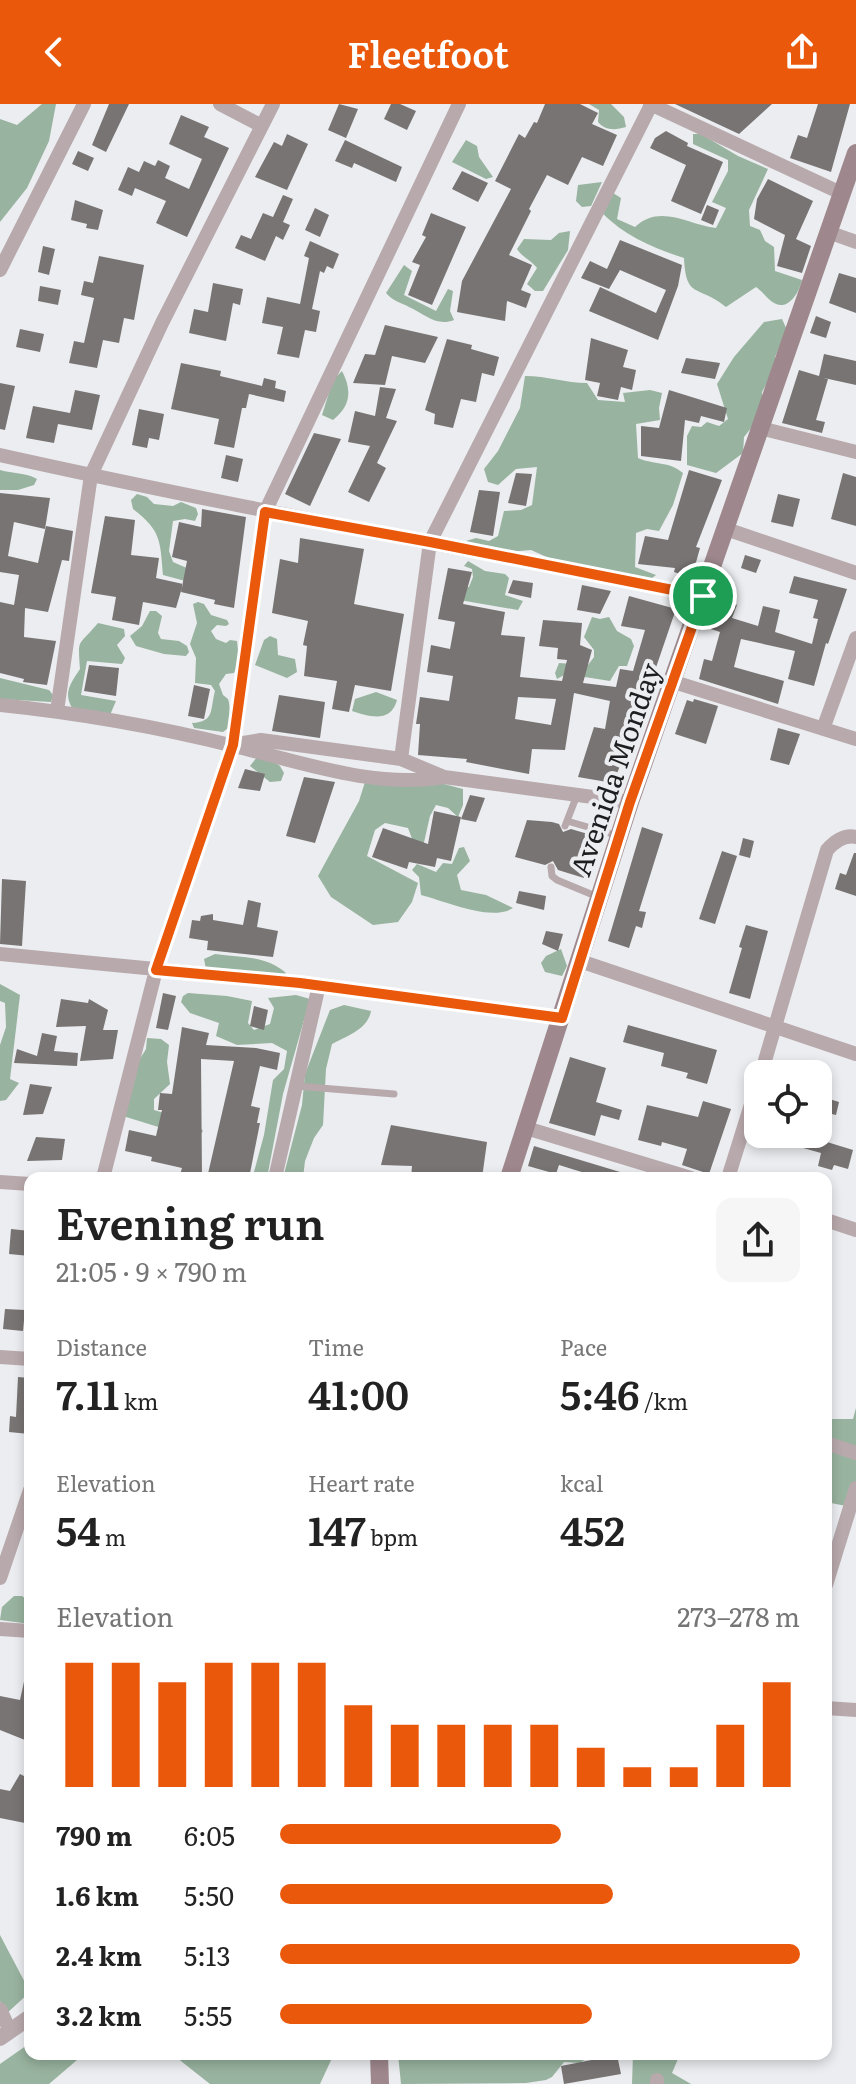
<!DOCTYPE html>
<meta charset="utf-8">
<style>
body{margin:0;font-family:Literata,serif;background:#f6f6f6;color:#222;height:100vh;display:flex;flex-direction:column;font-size:30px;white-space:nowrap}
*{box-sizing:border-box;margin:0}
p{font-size:26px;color:#767676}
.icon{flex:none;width:44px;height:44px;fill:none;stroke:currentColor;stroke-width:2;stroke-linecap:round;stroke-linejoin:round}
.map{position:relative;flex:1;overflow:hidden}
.drawer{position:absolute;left:24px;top:1068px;width:808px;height:888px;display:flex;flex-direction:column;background:#fff;border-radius:16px;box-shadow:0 4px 12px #0003}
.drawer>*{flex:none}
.fabs{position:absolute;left:744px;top:956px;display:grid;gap:16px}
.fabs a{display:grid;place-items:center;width:88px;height:88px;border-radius:16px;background:#fff;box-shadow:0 4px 12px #0003;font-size:40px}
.pin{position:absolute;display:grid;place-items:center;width:68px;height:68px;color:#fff;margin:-34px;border:4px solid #fff;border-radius:50%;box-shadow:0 2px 8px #0007}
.round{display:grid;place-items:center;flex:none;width:84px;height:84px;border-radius:16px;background:#f6f6f6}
.overview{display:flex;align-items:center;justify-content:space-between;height:136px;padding:0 32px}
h1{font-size:44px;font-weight:600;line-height:60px}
.figures{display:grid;grid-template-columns:repeat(3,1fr);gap:12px;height:136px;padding:8px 32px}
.figures div{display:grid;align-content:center}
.figures b{font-size:40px;font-weight:600}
.figures small{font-size:22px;font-weight:400}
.figures p{font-size:22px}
.chart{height:224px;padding:16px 32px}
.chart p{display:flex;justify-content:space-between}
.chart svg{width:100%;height:144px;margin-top:8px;stroke:#ea580c;stroke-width:6}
ul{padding:0 32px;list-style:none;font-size:26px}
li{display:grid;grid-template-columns:128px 96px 1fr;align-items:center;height:60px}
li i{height:20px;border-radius:10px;background:#ea580c}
header{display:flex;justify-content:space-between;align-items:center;height:104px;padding:0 32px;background:#ea580c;color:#fff;font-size:36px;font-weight:600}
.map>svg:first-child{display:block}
.forest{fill:#98b39f}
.building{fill:#787473;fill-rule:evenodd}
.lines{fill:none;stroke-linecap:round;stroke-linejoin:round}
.service{stroke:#b8a9ac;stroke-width:7}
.minor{stroke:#b8a9ac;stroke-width:14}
.tertiary{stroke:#b8a9ac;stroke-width:16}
.secondary{stroke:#9e888d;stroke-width:18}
.route-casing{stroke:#fff;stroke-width:16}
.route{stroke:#ea580c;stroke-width:10}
.labels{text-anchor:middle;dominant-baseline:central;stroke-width:8;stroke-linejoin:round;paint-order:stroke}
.street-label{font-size:28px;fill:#1d1e1f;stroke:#ebedf0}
</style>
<header><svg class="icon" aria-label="back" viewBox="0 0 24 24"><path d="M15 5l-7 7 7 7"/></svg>Fleetfoot<svg class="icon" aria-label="share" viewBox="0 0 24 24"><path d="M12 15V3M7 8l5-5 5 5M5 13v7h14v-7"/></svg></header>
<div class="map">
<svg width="856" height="1980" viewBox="0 0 856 1980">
<rect width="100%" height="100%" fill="#ebedf0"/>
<path class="forest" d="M 42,0 L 56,0 L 49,37 L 27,84 L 0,118 L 0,15 L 17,21 Z
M 589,0 L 611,0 L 624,13 L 626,23 C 616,26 605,27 598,18 L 599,6 Z
M 693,30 L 701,30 L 738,52 L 768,65 L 749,106 L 750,122 L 760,126 L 765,137 L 774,143 L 775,167 L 802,176 C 799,189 787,210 771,197 C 765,192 762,187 756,183 L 726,203 C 698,180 686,196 684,154 C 653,144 625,132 602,109 L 613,89 L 621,94 L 617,115 L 635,123 C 660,99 689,121 716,124 L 726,104 L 712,98 L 728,67 L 728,56 L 693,40 Z
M 466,36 L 477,42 L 479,53 L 493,73 L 486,75 L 452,58 Z
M 602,78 L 591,102 L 582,103 L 576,97 L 578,81 Z
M 570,127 L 568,146 L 543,187 L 535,187 L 527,180 L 537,164 C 531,156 523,154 517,145 L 524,135 L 551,136 L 559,129 Z
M 404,161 L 412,167 L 404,191 L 436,207 L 448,185 L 453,187 L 450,207 L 454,216 C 436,223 425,210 409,203 C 400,198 394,198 386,189 Z
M 782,215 L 787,226 L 775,253 L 778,258 L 762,288 L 762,304 L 755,319 L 744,333 L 743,349 L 716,369 L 687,361 L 687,332 L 692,322 L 701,323 L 707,318 L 719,322 L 728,315 L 717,280 L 734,253 L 764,218 Z
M 342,267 C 352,286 351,302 333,316 L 322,311 L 333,276 Z
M 525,272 C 547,272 566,279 587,279 L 598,296 L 625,298 L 623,289 L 650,286 L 662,289 L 659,304 L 660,316 L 636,320 L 638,354 C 654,361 669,357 683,369 L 673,401 L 659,427 L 647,425 L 636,429 L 635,463 L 656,471 L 647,478 L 558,458 L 531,446 L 497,449 L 470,444 L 466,437 L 476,434 L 489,437 L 498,432 L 504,407 L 521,406 L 532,401 L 537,363 L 516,365 L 498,381 L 488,378 L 484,365 L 498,347 L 520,304 Z
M 0,366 C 13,370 25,368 37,375 L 34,381 L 18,386 L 0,386 Z
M 137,390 L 147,393 L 154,400 L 173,402 L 181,398 L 196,404 L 198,410 L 195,417 L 185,415 L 173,417 L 169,447 L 173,458 L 196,468 L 189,478 L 163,471 C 160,438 162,427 133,405 L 131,396 Z
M 468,457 L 485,467 L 505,470 L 509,474 L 505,491 L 523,497 L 518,506 L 442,493 L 447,481 L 469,483 L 473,473 L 472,465 L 464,462 Z
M 198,498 L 204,500 L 211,511 L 227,516 L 229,520 L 226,522 L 217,521 L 211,527 L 216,535 L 226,539 L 230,536 L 237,537 L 239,556 L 234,569 L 226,570 L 219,580 L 223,591 L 228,595 C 231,604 228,611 232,621 L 223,628 L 194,624 L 192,619 C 215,618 210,605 215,587 L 211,581 L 195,579 L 196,554 L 190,540 L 197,519 L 193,500 Z
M 150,507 L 156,507 L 162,512 L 158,529 L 161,535 L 179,537 L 187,542 L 189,548 L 186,552 L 164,550 L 136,542 L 130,532 L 142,522 Z
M 592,513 L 600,515 L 609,513 L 617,527 L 631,535 L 634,542 L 627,562 L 619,562 L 610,577 L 566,570 L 557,575 L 555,569 L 559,559 L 588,561 L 594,553 L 594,546 L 584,533 Z
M 98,519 L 124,525 L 125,532 L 117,541 L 125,554 L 122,560 L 87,557 L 81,591 L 116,597 L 110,611 L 72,604 C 63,588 71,579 80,565 C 78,533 77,544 98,519 Z
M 270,532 L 277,535 L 278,551 L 295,555 L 297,568 L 287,574 L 255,561 L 264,536 Z
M 0,574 L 49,586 L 53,591 L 51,598 L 0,595 Z
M 376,588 L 397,596 C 391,619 370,613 352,607 L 355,595 Z
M 261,648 L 280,662 L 284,669 L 281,677 L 270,678 L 250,662 Z
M 365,678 L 440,679 L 463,685 L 463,701 L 458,713 L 448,704 L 436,701 L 430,712 L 420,756 L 408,724 L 385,719 L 375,726 L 367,752 L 418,779 L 412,798 L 398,818 L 373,821 L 331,793 L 318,772 L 359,697 Z
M 464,743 L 470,757 L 457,771 L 461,786 L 486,791 L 513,804 C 491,818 445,797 421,791 L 419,773 L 412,766 L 417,760 L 436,768 L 443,759 L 452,760 L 459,744 Z
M 561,845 L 567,862 L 562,872 L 545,868 L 541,859 L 546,852 Z
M 215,850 C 241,854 266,851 286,869 L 278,874 L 206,865 L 204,855 Z
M 0,880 L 20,891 L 10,975 L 19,979 L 6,996 L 0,997 L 0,941 L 6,923 L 5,899 L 0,897 Z
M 188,889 L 227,892 L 252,897 L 248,919 L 254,926 L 270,920 L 274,904 L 268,894 L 296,891 L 310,895 L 283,990 L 267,1074 L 255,1074 L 254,1068 L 264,1031 L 273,976 L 284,965 L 287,947 L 272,939 L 237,941 L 216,932 L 219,919 L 190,909 L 181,898 L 183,892 Z
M 344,901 L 371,907 C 368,925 347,932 332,940 L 326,965 L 323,1021 L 314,1034 L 305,1057 L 303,1074 L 283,1074 L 302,1001 L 305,970 L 330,906 Z
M 147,934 L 161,935 L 169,941 L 167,958 L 170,980 L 154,995 L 154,1006 L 196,1018 L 203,1027 L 197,1035 L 123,1012 L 135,963 L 146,945 Z
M 856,1304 L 856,1404 L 826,1398 L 826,1315 L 853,1315 Z
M 14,1492 L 22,1492 L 30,1498 L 30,1520 L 0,1516 L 2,1503 Z
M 0,1831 L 30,1888 L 6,1910 L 0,1897 Z
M 30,1939 L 30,1950 L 84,1950 L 49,1980 L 0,1980 L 0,1960 Z
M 172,1950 L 341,1950 L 332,1954 L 320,1980 L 210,1980 Z
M 398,1950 L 592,1950 L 580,1959 L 564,1958 L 552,1973 L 546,1976 L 526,1979 L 401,1980 Z
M 633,1950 L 680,1950 L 672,1969 L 691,1980 L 632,1980 Z"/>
<path class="building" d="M 109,0 L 129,0 L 106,48 L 92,41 Z
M 339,0 L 358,5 L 346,34 L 328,26 Z
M 391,0 L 400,0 L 416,7 L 407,26 L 384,15 Z
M 545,0 L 580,0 L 598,9 L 592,20 L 617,31 L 603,62 L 582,53 L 568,81 L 547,71 L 529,105 L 531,107 L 509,151 L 532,161 L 521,186 L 531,190 L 526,204 L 507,197 L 505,217 L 457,208 L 462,177 L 511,85 L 495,77 L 519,30 L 525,34 L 534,18 L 537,19 Z
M 675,0 L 772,0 L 739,30 Z
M 818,0 L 850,0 L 831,68 L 790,54 L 798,31 L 807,34 Z
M 181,11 L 209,23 L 204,33 L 229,44 L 187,133 L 156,119 L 166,97 L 135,84 L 132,92 L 118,86 L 128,63 L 139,68 L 144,57 L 155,62 L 158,56 L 170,62 L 165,74 L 189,85 L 202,55 L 169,40 Z
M 666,27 L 688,39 L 687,42 L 723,58 L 701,110 L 671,97 L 686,61 L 650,44 L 655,34 Z
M 287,30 L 308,40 L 287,86 L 255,73 L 274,38 L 282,42 Z
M 345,36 L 402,63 L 396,78 L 354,59 L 352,64 L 335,57 Z
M 78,47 L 94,54 L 88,67 L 72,60 Z
M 462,67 L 488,79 L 478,98 L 452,85 Z
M 768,75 L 813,97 L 796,135 L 811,142 L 802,169 L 777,162 L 785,131 L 754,115 L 757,95 Z
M 283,91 L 293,95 L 283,118 L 290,121 L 283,136 L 276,132 L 265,157 L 235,144 L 241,131 L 251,135 L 263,109 L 273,113 Z
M 75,96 L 103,106 L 98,126 L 86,124 L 87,120 L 71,116 Z
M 707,101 L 719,106 L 713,121 L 701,116 Z
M 315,104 L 329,111 L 320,133 L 305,126 Z
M 431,109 L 466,123 L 432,201 L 408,191 L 420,161 L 412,158 L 426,133 L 422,131 Z
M 620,136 L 682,161 L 678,182 L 658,236 L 589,207 L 600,183 L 656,209 L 666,186 L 620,166 L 609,185 L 581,174 L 590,157 L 607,165 Z
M 310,137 L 339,150 L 333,165 L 327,162 L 324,169 L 320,167 L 312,205 L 320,207 L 316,228 L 305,226 L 299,254 L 277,250 L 283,223 L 262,219 L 267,193 L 300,200 L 309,154 L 304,152 Z
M 43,142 L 55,145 L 49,171 L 38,168 Z
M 99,152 L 144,161 L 134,216 L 124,214 L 119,239 L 103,236 L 97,264 L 69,259 L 74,237 L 84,239 L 94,194 L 81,191 L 84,177 L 93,179 Z
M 839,169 L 856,174 L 856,209 L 829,199 Z
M 213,179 L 243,185 L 240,201 L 233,199 L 226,237 L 189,229 L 194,205 L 208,208 Z
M 40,182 L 61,186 L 58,201 L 38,197 Z
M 816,212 L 831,218 L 826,234 L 810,229 Z
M 385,221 L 438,233 L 425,259 L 392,252 L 385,281 L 353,279 L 365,250 L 375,251 Z
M 20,225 L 44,230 L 40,248 L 16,243 Z
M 591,234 L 628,246 L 623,263 L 636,266 L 632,286 L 621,283 L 618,296 L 597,292 L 600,279 L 585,276 Z
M 447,235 L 472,241 L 471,245 L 499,253 L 494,272 L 482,269 L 476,298 L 461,295 L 453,324 L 434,320 L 435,310 L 425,306 Z
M 824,250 L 856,257 L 856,281 L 824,274 L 828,275 L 816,316 L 825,318 L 822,329 L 782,319 L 799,266 L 819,272 Z
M 686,254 L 720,259 L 715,275 L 681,269 Z
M 181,259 L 221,267 L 220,272 L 262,282 L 264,274 L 276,277 L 275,284 L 286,287 L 284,298 L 249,290 L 246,304 L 242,304 L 234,344 L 214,340 L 219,315 L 171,305 Z
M 0,279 L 15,282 L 5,326 L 0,325 Z
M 380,283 L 396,285 L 386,314 L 397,317 L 377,359 L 386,364 L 369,398 L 348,388 L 370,342 L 348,338 L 355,307 L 375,312 Z
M 75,286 L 100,291 L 92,326 L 58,320 L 54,339 L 26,334 L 33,302 L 70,309 Z
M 669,286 L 727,304 L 724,318 L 701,312 L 699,319 L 685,316 L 681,357 L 641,352 L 641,322 L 659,324 Z
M 139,305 L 164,310 L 159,336 L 149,334 L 147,344 L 132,341 Z
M 314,329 L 341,335 L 310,402 L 285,390 Z
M 226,351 L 243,355 L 238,378 L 221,374 Z
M 689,366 L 722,376 L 696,443 L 700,444 L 693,469 L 686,472 L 674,468 L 675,464 L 638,460 L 645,432 L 668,436 Z
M 516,369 L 532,370 L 526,402 L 508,399 Z
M 843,369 L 856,373 L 856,422 L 831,415 Z
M 479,386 L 500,388 L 493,432 L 470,428 Z
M 0,389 L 50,394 L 45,425 L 14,418 L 8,452 L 38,459 L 46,422 L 73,427 L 69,457 L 62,456 L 48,508 L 25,504 L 24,533 L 56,537 L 47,581 L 23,578 L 24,575 L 0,569 L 0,498 L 14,501 L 19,471 L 0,468 Z
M 778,390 L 800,395 L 793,423 L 771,418 Z
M 202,405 L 246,413 L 234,504 L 214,500 L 215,496 L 181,488 L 187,457 L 172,453 L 179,418 L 201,423 Z
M 105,412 L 135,416 L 131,451 L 159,454 L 156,474 L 183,480 L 176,504 L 143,498 L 139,521 L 112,516 L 116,493 L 91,489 Z
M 300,434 L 364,445 L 354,500 L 404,510 L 391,587 L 355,581 L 349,608 L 332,605 L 337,577 L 304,572 L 307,542 L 303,541 L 308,517 L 272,509 L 280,455 L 298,459 Z
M 745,451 L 761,456 L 756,469 L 741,464 Z
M 448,464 L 472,468 L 463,500 L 505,508 L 501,531 L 525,533 L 520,573 L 562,577 L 567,556 L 557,555 L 558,544 L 539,542 L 543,516 L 582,519 L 580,541 L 592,546 L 583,579 L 616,583 L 620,565 L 633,567 L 645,526 L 621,522 L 629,492 L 676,505 L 638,616 L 632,615 L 625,650 L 613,679 L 578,673 L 594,623 L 605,625 L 610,597 L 574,589 L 565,646 L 532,645 L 529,670 L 466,658 L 467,655 L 418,651 L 420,620 L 416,620 L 420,593 L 449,597 L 453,572 L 427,568 L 431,541 L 450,545 L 455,518 L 438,515 ZM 518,593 L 556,595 L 551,621 L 515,615 Z
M 794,472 L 847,485 L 828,540 L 826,539 L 814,582 L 788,575 L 795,547 L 741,535 L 734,563 L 784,577 L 778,600 L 699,575 L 704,555 L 712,557 L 720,528 L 705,523 L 709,507 L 717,510 L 721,496 L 737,501 L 732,514 L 758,522 L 763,502 L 780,506 L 775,528 L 812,540 L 818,515 L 813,514 L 818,496 L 789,489 Z
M 513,476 L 533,479 L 531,494 L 508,489 Z
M 582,481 L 611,487 L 600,510 L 577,506 Z
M 89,561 L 119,564 L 116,592 L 84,587 Z
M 194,581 L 210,585 L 204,615 L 188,612 Z
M 279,591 L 325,598 L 320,634 L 272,627 Z
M 694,595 L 718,602 L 706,640 L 675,630 L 687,596 L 693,598 Z
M 778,624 L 800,630 L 789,661 L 770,656 Z
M 245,665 L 265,670 L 260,687 L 238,684 Z
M 304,673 L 335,678 L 315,739 L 286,732 Z
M 470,691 L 485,694 L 476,718 L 461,715 Z
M 434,707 L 461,713 L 451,757 L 437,754 L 435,763 L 409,758 L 407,765 L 372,753 L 383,724 L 428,740 Z
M 527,716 L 552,718 L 559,720 L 563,728 L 571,725 L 598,733 L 584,774 L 558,766 L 553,757 L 545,761 L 515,753 Z
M 642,723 L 663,730 L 639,807 L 646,808 L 642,824 L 636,822 L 629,844 L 608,837 Z
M 743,734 L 754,737 L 750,754 L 739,751 Z
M 722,747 L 737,752 L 715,820 L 699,815 Z
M 854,749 L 856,749 L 856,792 L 835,785 L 840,769 L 846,771 Z
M 2,775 L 26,777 L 22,842 L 0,840 Z
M 519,787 L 546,792 L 544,806 L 516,799 Z
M 248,796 L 261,799 L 257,823 L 278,827 L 273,853 L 207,846 L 208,837 L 189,834 L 192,816 L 200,817 L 201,812 L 213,810 L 213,816 L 243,821 Z
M 746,821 L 768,827 L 750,895 L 729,889 L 742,844 L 739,843 Z
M 546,827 L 563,830 L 558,847 L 542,840 Z
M 163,889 L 176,892 L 168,926 L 156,924 Z
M 61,895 L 88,899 L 89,895 L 108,906 L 103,926 L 118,926 L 113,955 L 80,957 L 86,922 L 56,923 Z
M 254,902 L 268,906 L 264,926 L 250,922 Z
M 628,921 L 717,946 L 707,980 L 686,974 L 688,969 L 661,962 L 664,949 L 623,938 Z
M 182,923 L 209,929 L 206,941 L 256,944 L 280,949 L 277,966 L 260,962 L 251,1002 L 260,1004 L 257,1019 L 260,1019 L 249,1074 L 207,1074 L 234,957 L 201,955 L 202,1074 L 179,1074 L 182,1064 L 151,1057 L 152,1053 L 125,1047 L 129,1026 L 156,1032 L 162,1006 L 158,1006 L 160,989 L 172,990 Z
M 42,929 L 57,932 L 54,947 L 78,949 L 77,962 L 14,959 L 17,945 L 37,952 Z
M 570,953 L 606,964 L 596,998 L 622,1006 L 619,1016 L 601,1011 L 595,1032 L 549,1019 Z
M 30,980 L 52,983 L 43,1010 L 23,1011 Z
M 823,993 L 839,998 L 836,1011 L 819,1007 Z
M 703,997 L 731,1005 L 709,1070 L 682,1061 L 687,1045 L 662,1038 L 661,1042 L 638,1036 L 647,1001 L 698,1013 Z
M 391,1021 L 487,1038 L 482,1074 L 411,1074 L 412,1062 L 381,1061 Z
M 791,1030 L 801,1030 L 853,1046 L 848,1065 L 834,1061 L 832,1066 L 818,1062 L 821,1049 L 789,1040 Z
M 36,1033 L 65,1035 L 62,1056 L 27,1057 Z
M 534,1042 L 630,1071 L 630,1074 L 601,1074 L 559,1061 L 556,1070 L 528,1062 Z
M 11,1125 L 30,1127 L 30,1152 L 9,1150 Z
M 5,1205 L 25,1206 L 23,1227 L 3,1225 Z
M 18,1273 L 30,1274 L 29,1330 L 9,1328 L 10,1312 L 16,1313 Z
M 25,1573 L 30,1573 L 30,1638 L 0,1626 L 0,1592 L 20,1596 Z
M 20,1670 L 30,1675 L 30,1720 L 0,1714 L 0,1685 L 10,1687 Z
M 617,1951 L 621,1970 L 564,1980 L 561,1962 Z"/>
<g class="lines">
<path class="service" d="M 567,717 L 619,732
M 565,722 L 577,691
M 551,763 L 552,772 L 557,776 L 598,793
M 296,982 L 394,990"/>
<path class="minor" d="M 220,0 L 262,22
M 650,0 L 841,89
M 828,128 L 856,138
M 0,166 L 84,0
M 760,324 L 856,348
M 0,351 C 233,403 468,445 703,492
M 726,425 L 856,469
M 674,578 L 856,635
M 0,601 C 78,609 158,623 234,642 C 301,658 375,685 444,673
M 57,607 L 91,371 L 162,219 L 273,0
M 823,625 L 856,534
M 237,640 L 261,636 L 401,655 L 444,673 L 630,698
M 401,655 L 430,438 L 651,1
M 0,850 L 300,879 L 562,914
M 580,857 L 856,950
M 761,970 L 827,746 C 835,737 844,730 856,733
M 526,1024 L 691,1074
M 103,1074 L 156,866 L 233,641 L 265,408 L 459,0
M 275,1074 L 319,881
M 728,1074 L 758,978
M 0,1078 L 30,1080
M 826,1116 L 856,1126
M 0,1253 L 30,1255
M 826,1339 L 856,1349
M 0,1474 L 30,1386
M 826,1481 L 856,1384
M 0,1525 L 30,1527
M 826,1604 L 856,1606
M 0,1905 L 10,1927
M 657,1976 L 657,1980"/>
<path class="tertiary" d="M 0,1934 L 30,1913"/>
<path class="secondary" d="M 509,1074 L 630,698 L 856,49
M 379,1950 L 380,1980"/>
</g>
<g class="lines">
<defs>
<path id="route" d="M 265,408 L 430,438 L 703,492 L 630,698 L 562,914 L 300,879 L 156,866 L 233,641 Z"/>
</defs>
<use href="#route" class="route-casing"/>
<use href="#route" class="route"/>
</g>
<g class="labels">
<g class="street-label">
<text transform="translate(614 665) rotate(-71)">Avenida Monday</text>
</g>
</g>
</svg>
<div class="fabs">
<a><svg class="icon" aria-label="locate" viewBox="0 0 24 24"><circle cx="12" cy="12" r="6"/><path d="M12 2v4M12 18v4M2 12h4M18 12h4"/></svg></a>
</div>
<div class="pin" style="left:703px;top:492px;background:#1e9e55"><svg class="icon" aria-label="arrive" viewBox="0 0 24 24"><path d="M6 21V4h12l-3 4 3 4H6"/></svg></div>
<section class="drawer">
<div class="overview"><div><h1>Evening run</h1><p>21:05 · 9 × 790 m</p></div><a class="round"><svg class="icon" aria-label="share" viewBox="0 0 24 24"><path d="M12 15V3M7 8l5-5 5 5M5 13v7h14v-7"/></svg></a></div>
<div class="figures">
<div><p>Distance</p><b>7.11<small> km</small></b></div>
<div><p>Time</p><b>41:00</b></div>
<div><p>Pace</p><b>5:46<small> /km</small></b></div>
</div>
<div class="figures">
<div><p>Elevation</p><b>54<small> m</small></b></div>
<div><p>Heart rate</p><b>147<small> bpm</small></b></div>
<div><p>kcal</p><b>452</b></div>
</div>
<div class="chart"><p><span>Elevation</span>273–278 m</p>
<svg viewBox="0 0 160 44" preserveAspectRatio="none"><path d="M5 44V6M15 44V6M25 44V12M35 44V6M45 44V6M55 44V6M65 44V19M75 44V25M85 44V25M95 44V25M105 44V25M115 44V32M125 44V38M135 44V38M145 44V25M155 44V12"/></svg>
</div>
<ul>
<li><b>790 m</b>6:05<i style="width:54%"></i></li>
<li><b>1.6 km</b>5:50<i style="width:64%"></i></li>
<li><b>2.4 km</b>5:13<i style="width:100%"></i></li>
<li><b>3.2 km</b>5:55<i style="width:60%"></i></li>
</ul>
</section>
</div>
